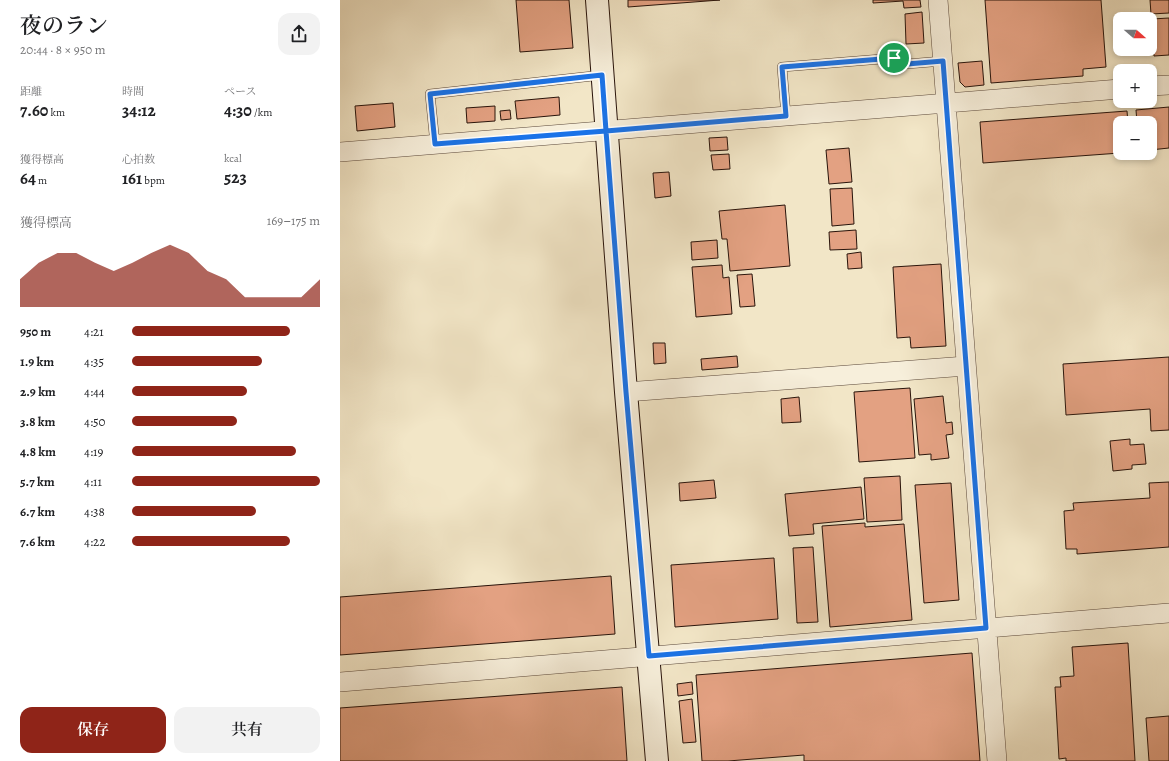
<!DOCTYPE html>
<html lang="ja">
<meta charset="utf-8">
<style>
body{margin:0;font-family:Alegreya,"Noto Serif JP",serif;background:#f2f2f2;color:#202124;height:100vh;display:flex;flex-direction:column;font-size:15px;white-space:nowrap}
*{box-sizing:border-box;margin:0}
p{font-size:13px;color:#757577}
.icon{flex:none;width:22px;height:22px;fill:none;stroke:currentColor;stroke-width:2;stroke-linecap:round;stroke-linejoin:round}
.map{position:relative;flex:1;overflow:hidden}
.panel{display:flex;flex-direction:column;background:#fff;width:340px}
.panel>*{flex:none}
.needle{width:26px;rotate:110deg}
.tools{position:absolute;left:773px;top:12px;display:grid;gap:8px}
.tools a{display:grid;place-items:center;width:44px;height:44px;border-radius:8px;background:#fff;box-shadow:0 2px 6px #0003;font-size:20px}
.pin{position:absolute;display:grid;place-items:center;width:34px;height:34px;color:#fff;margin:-17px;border:2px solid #fff;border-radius:50%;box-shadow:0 1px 4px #0007}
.round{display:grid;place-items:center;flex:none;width:42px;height:42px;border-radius:12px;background:#f2f2f2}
.headline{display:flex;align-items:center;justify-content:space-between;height:68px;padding:0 20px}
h1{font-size:22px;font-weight:600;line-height:30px}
.metrics{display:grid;grid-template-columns:repeat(3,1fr);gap:6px;height:68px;padding:4px 20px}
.metrics div{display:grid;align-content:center}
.metrics b{font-size:17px;font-weight:600}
.metrics small{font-size:11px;font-weight:400}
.metrics p{font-size:11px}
.chart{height:112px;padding:8px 20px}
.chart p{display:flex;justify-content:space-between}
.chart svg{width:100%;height:72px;margin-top:4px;fill:#8f2418;opacity:.7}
.primary-button{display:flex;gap:8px;margin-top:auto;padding:8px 20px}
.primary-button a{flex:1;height:46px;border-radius:12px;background:#8f2418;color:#fff;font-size:16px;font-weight:600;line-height:46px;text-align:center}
.primary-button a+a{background:#f2f2f2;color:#202124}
ul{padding:0 20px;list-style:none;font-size:13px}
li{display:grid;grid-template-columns:64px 48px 1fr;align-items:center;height:30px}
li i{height:10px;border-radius:5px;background:#8f2418}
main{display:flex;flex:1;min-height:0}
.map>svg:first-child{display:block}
.building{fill:#e3a182;stroke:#29140b}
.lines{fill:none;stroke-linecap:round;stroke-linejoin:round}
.lane-casing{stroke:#5b483a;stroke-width:10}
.street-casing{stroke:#5b483a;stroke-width:20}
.secondary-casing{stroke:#29140b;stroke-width:24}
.lane{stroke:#f7efdb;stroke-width:9}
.street{stroke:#f7efdb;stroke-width:19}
.secondary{stroke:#f7efdb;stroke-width:22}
.route-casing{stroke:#fff;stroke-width:8}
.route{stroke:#1a73e8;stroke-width:5}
</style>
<main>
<section class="panel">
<div class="headline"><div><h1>夜のラン</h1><p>20:44 · 8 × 950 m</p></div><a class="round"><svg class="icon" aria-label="share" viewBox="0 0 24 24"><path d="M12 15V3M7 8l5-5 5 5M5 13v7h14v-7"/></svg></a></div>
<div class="metrics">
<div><p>距離</p><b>7.60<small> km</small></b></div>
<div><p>時間</p><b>34:12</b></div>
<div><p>ペース</p><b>4:30<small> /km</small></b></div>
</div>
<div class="metrics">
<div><p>獲得標高</p><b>64<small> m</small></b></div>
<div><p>心拍数</p><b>161<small> bpm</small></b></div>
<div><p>kcal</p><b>523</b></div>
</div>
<div class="chart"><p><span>獲得標高</span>169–175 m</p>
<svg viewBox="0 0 160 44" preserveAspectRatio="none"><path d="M0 44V27L10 17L20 11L30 11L40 17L50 22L60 17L70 11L80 6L90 11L100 22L110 27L120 38L130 38L140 38L150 38L160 27V44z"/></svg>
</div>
<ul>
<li><b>950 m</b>4:21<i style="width:84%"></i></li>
<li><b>1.9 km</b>4:35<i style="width:69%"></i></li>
<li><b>2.9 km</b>4:44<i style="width:61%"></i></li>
<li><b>3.8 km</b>4:50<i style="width:56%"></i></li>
<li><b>4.8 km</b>4:19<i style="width:87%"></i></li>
<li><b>5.7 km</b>4:11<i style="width:100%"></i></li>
<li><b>6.7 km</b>4:38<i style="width:66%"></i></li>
<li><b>7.6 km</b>4:22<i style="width:84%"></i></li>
</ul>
<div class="primary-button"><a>保存</a><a>共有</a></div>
</section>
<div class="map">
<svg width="829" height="761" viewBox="0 0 829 761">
<rect width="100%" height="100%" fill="#f2e6c7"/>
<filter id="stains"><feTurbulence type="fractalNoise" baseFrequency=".005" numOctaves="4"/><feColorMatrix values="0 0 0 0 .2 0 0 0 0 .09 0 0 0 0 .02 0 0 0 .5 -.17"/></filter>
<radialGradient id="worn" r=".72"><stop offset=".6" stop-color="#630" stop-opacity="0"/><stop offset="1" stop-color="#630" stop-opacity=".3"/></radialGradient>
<path class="building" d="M 176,0 L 229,0 L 233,48 L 180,52 Z
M 288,0 L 380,0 L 288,7 Z
M 533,0 L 580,0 L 581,7 L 564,8 L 563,1 L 533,3 Z
M 645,0 L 761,0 L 766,67 L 743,69 L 743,76 L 651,83 Z
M 810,0 L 829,0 L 829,13 L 811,14 Z
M 582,12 L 584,43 L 566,44 L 565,14 Z
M 829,18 L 829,55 L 814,56 L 812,19 Z
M 642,61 L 644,85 L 625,87 L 620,82 L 618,63 Z
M 219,97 L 220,115 L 177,119 L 175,101 Z
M 53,103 L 55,127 L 17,131 L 15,106 Z
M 155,106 L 155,121 L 127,123 L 126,108 Z
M 829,107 L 829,148 L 810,150 L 810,123 L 797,123 L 796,110 Z
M 170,110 L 171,119 L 161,120 L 160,111 Z
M 787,111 L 788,123 L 780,123 L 780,153 L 643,163 L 640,122 Z
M 387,137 L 388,150 L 370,151 L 369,138 Z
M 509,148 L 512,182 L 489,184 L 486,150 Z
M 389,154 L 390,169 L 373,170 L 371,155 Z
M 329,172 L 331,196 L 315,198 L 313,173 Z
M 512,188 L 514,224 L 492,226 L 490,189 Z
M 445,205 L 450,266 L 390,271 L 387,239 L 382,239 L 379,211 Z
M 516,230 L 517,249 L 490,250 L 489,232 Z
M 377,240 L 378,258 L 352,260 L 351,242 Z
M 521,252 L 522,268 L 508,269 L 507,254 Z
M 601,264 L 606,346 L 571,348 L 570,337 L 557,338 L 553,267 Z
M 382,265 L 383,278 L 389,277 L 392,314 L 356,317 L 352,267 Z
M 412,274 L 415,306 L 400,307 L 397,275 Z
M 313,343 L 325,343 L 326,363 L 314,364 Z
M 397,356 L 398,367 L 362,370 L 361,359 Z
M 829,357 L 829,430 L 811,431 L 810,409 L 726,415 L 723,364 Z
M 570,388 L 575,458 L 519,462 L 514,392 Z
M 603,396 L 606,423 L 612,422 L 613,434 L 606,435 L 609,458 L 591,460 L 591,454 L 579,455 L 574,399 Z
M 459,397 L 461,422 L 442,423 L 441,399 Z
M 790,439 L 790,445 L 804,444 L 806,464 L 792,465 L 792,469 L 773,471 L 770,441 Z
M 560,476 L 562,520 L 527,522 L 524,478 Z
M 374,480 L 376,498 L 340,501 L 339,483 Z
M 829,482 L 829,547 L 737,554 L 737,549 L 726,549 L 724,511 L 734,510 L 733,503 L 810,498 L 809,483 Z
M 611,483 L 619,600 L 584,603 L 575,485 Z
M 521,487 L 524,519 L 473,524 L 474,534 L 449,536 L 445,494 Z
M 525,523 L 525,527 L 564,524 L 572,620 L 490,627 L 482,526 Z
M 473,547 L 478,622 L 457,623 L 453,548 Z
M 434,558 L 438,619 L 335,627 L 331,565 Z
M 271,576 L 275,634 L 0,655 L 0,597 Z
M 788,643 L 795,761 L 726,761 L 726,758 L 719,759 L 715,687 L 721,687 L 720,677 L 734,676 L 732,647 Z
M 632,653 L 640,761 L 464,761 L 464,755 L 388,761 L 362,761 L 356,675 Z
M 352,682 L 353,694 L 338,696 L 337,684 Z
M 282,687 L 287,761 L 0,761 L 0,708 Z
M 352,699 L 356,742 L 343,743 L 339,701 Z
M 829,716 L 829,761 L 809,761 L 806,718 Z"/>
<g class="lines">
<defs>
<path id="lane" d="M 446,116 L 442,67 L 554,58 L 555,65 L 603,61
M 95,144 L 90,94 L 262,75"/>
<path id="street" d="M 598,0 L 657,761
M 810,86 L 829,85
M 0,152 L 780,89
M 286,392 L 626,366
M 0,682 L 829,613"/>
<path id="secondary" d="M 257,0 L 286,392 L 317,761"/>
</defs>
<use href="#lane" class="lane-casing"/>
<use href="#street" class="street-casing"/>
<use href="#secondary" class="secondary-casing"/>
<use href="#lane" class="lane"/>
<use href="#street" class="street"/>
<use href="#secondary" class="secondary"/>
</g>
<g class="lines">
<defs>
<path id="route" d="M 554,58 L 442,67 L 446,116 L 266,131 L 262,75 L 90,94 L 95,144 L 266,131 L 286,392 L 309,656 L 646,628 L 603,61 L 555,65 L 554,58"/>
</defs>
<use href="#route" class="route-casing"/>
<use href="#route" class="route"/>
</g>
<rect width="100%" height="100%" filter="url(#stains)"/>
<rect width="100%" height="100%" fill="url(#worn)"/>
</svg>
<div class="tools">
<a><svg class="needle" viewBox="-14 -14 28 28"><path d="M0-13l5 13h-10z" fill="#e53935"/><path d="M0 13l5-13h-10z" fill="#757577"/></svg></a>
<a>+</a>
<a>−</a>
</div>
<div class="pin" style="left:554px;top:58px;background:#1e9e55"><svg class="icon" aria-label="arrive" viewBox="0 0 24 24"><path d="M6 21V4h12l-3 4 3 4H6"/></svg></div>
</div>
</main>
